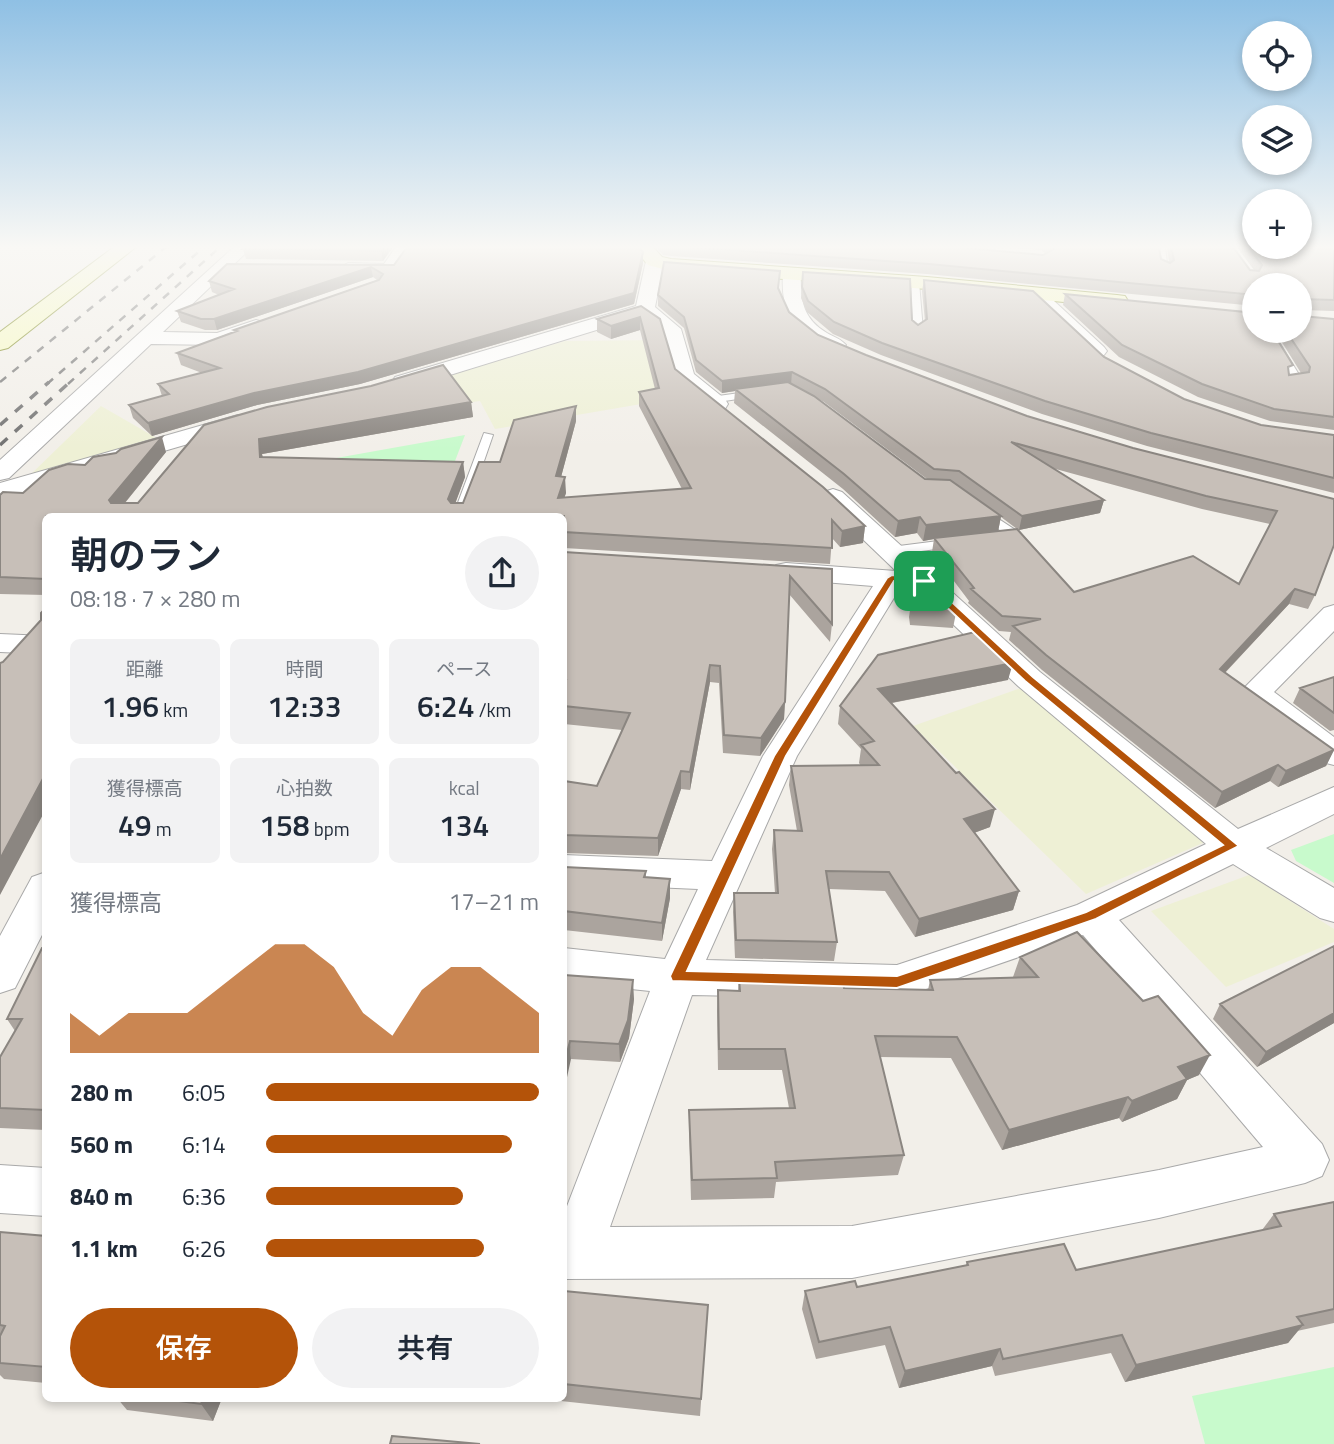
<!DOCTYPE html>
<html lang="ja">
<meta charset="utf-8">
<style>
body{margin:0;font-family:"Titillium Web","Noto Sans JP",sans-serif;background:#f2f2f3;color:#1f2937;height:100vh;display:flex;flex-direction:column;font-size:26px;white-space:nowrap}
*{box-sizing:border-box;margin:0}
p{font-size:23px;color:#747a83}
.icon{flex:none;width:38px;height:38px;fill:none;stroke:currentColor;stroke-width:2;stroke-linecap:round;stroke-linejoin:round}
.map{position:relative;flex:1;overflow:hidden}
.drawer{position:absolute;left:42px;top:513px;width:525px;height:889px;display:flex;flex-direction:column;background:#fff;border-radius:10px;box-shadow:0 4px 10px #0003}
.drawer>*{flex:none}
.tools{position:absolute;left:1242px;top:21px;display:grid;gap:14px}
.tools a{display:grid;place-items:center;width:70px;height:70px;border-radius:50%;background:#fff;box-shadow:0 4px 10px #0003;font-size:35px}
.pin{position:absolute;display:grid;place-items:center;width:60px;height:60px;color:#fff;margin:-30px;border-radius:14px;box-shadow:0 4px 10px #0006}
.round{display:grid;place-items:center;flex:none;width:74px;height:74px;border-radius:37px;background:#f2f2f3}
.headline{display:flex;align-items:center;justify-content:space-between;height:119px;padding:0 28px}
h1{font-size:38px;font-weight:600;line-height:52px}
.figures{display:grid;grid-template-columns:repeat(3,1fr);gap:10px;height:119px;padding:7px 28px}
.figures div{display:grid;align-content:center;border-radius:10px;background:#f2f2f3;text-align:center}
.figures b{font-size:30px;font-weight:600}
.figures small{font-size:19px;font-weight:400}
.figures p{font-size:19px}
.chart{height:196px;padding:14px 28px}
.chart p{display:flex;justify-content:space-between}
.chart svg{width:100%;height:126px;margin-top:7px;fill:#b45309;opacity:.7}
.primary-button{display:flex;gap:14px;margin-top:auto;padding:14px 28px}
.primary-button a{flex:1;height:80px;border-radius:42px;background:#b45309;color:#fff;font-size:28px;font-weight:600;line-height:80px;text-align:center}
.primary-button a+a{background:#f2f2f3;color:#1f2937}
ul{padding:0 28px;list-style:none;font-size:23px}
li{display:grid;grid-template-columns:112px 84px 1fr;align-items:center;height:52px}
li i{height:18px;border-radius:9px;background:#b45309}
.map>svg:first-child{display:block}
.farmland{fill:#eef0d5}
.park{fill:#c8facc}
.lines{fill:none;stroke-linecap:round;stroke-linejoin:round}
.lane-casing{stroke:#a9a9a9;stroke-width:2}
.street-casing{stroke:#a9a9a9;stroke-width:2}
.secondary-casing{stroke:#707d05;stroke-width:2}
.lane{fill:#fff;fill-rule:evenodd}
.street{fill:#fff;fill-rule:evenodd}
.secondary{fill:#f7fabf;fill-rule:evenodd}
.rail-far1{stroke:#707070;stroke-width:2.5;stroke-dasharray:8 8;stroke-linecap:butt}
.rail{stroke:#707070;stroke-width:3.5;stroke-dasharray:10 10;stroke-linecap:butt}
.wall{fill:#aba49e;fill-rule:evenodd}
.shaded-wall{fill:#8b8681}
.building{fill:#c7bfb8;stroke:#8b8681;stroke-width:2}
.route{fill:#b45309;stroke:#fff;stroke-width:2;fill-rule:evenodd}
</style>
<div class="map">
<svg width="1334" height="1444" viewBox="0 0 1334 1444">
<rect width="100%" height="100%" fill="#f2efe9"/>
<path class="farmland" d="M 663,340 L 694,395 L 495,429 L 480,401 L 399,413 L 390,393 L 565,341 Z
M 101,406 L 160,440 L 26,479 Z
M 1021,688 L 1205,842 L 1086,894 L 913,726 Z
M 1249,875 L 1334,929 L 1334,942 L 1226,987 L 1151,911 Z"/>
<path class="park" d="M 465,435 L 450,474 L 314,462 Z
M 1334,834 L 1334,883 L 1296,861 L 1291,850 Z
M 1334,1367 L 1334,1444 L 1205,1444 L 1192,1396 Z"/>
<g class="lines">
<defs>
<path id="lane" d="M 1157,247 L 1165,247 L 1168,271 L 1161,269 Z
M 915,279 L 919,282 L 923,331 L 918,334 L 913,331 L 911,282 Z
M 1264,331 L 1272,331 L 1303,381 L 1302,383 L 1286,385 L 1286,381 L 1292,379 Z
M 754,391 L 758,392 L 758,396 L 711,403 L 706,400 L 711,397 Z
M 484,433 L 493,435 L 465,516 L 453,516 Z
M 982,508 L 1020,533 L 1020,539 L 1003,540 L 1001,537 L 1005,534 L 976,512 Z
M 954,539 L 959,540 L 959,546 L 891,555 L 885,551 L 891,547 Z"/>
<path id="street" d="M 234,247 L 252,247 L 163,332 L 217,333 L 256,320 L 263,322 L 266,326 L 263,330 L 219,345 L 151,344 L 9,478 L 0,480 L 0,460 Z
M 396,247 L 412,247 L 395,273 L 348,273 L 339,268 L 348,263 L 384,264 Z
M 655,256 L 664,261 L 655,307 L 681,329 L 694,374 L 725,399 L 728,404 L 725,409 L 709,409 L 677,381 L 662,331 L 642,316 L 411,387 L 395,387 L 392,382 L 395,377 L 636,306 L 646,261 Z
M 792,269 L 801,274 C 800,300 803,319 827,333 C 834,337 841,339 846,345 L 843,349 C 833,352 826,348 817,343 C 789,328 781,305 783,274 Z
M 1035,288 L 1041,289 L 1104,347 L 1107,351 L 1104,355 L 1090,355 L 1029,297 L 1026,293 Z
M 238,415 L 246,417 L 249,422 L 246,427 L 0,499 L 0,483 Z
M 833,489 L 842,492 L 1040,672 L 1238,829 L 1334,787 L 1334,814 L 1266,848 L 1334,888 L 1334,922 L 1320,918 L 1233,864 L 1119,920 L 1322,1144 L 1329,1160 L 1322,1176 L 1305,1183 L 1159,1218 L 852,1278 L 564,1279 L 564,1214 L 650,991 L 564,982 L 564,948 L 665,959 L 698,889 L 564,883 L 564,855 L 712,861 L 763,756 L 873,586 L 786,579 L 776,577 L 772,571 L 776,565 L 786,563 L 896,571 L 824,502 L 820,497 L 824,492 ZM 900,588 L 916,589 L 1018,686 L 1206,844 L 1077,905 L 897,965 L 706,960 L 797,756 ZM 1083,935 L 1263,1147 L 1159,1170 L 852,1226 L 610,1227 L 692,995 L 897,999 Z
M 1334,605 L 1334,631 L 1274,692 L 1334,737 L 1334,765 L 1322,762 L 1244,700 L 1239,693 L 1324,608 Z
M 0,634 L 46,636 L 46,654 L 0,652 Z
M 46,872 L 46,927 L 15,988 L 0,993 L 0,936 L 32,877 Z
M 0,1165 L 46,1168 L 46,1216 L 0,1213 Z"/>
<path id="secondary" d="M 114,247 L 136,247 L 8,348 L 0,350 L 0,332 Z
M 633,247 L 653,247 L 662,257 L 671,259 L 927,277 L 1117,295 L 1125,296 L 1128,301 L 1125,306 L 1117,307 L 927,289 L 670,271 L 648,265 Z"/>
</defs>
<use href="#lane" class="lane-casing"/>
<use href="#street" class="street-casing"/>
<use href="#secondary" class="secondary-casing"/>
<use href="#lane" class="lane"/>
<use href="#street" class="street"/>
<use href="#secondary" class="secondary"/>
<path class="rail-far1" d="M 0,382 L 166,247
M 47,384 L 204,247
M 68,384 L 220,247"/>
<path class="rail" d="M 0,425 L 49,382
M 0,445 L 70,382"/>
</g>
<path class="wall" d="M 393,247 L 383,261 L 246,259 L 243,249 Z
M 656,247 L 956,247 L 1043,255 L 1046,254 L 1041,250 L 1001,247 L 1159,247 L 1161,259 L 1169,262 L 1167,247 L 1233,247 L 1250,270 L 1254,270 L 1237,247 L 1334,247 L 1334,311 L 1302,310 L 1302,316 L 1334,319 L 1334,430 L 1270,421 L 1198,397 L 1119,357 L 1063,305 L 1065,294 L 1289,375 L 1301,373 L 1275,331 L 1300,331 L 1255,285 L 1255,306 L 927,274 L 671,256 L 663,255 Z
M 643,263 L 634,304 L 360,384 L 257,405 L 152,436 L 133,418 L 129,405 L 162,396 L 158,384 L 202,373 L 181,365 L 177,353 L 235,331 L 234,330 L 377,280 L 373,277 L 217,330 L 205,330 L 181,322 L 177,311 L 219,295 L 212,292 L 209,281 L 394,265 Z
M 803,272 L 912,320 L 918,325 L 925,321 L 922,291 L 924,280 L 1104,357 L 1184,399 L 1261,425 L 1334,435 L 1334,493 L 1147,446 L 1042,414 L 881,355 L 833,334 L 807,312 L 801,298 Z
M 779,289 L 789,312 L 818,335 L 866,355 L 1027,416 L 1133,448 L 1334,499 L 1315,595 L 1308,609 L 1289,604 L 1225,673 L 1334,750 L 1326,766 L 1278,787 L 1270,781 L 1215,808 L 1042,670 L 1009,640 L 1011,632 L 999,631 L 968,603 L 969,601 L 932,552 L 934,539 L 923,541 L 917,533 L 895,537 L 843,489 L 734,403 L 735,391 L 722,393 L 696,372 L 684,328 L 658,306 L 658,295 ZM 817,398 L 824,402 L 927,479 L 925,479 ZM 1052,468 L 1202,509 L 1270,524 L 1239,584 L 1074,592 L 1019,530 L 1100,513 L 1104,500 ZM 1001,517 L 1017,529 L 998,531 Z
M 641,306 L 675,369 L 865,526 L 863,543 L 840,547 L 832,538 L 830,564 L 564,548 L 564,516 L 46,516 L 46,595 L 0,594 L 0,495 L 23,493 L 85,465 L 116,453 L 166,452 L 125,503 L 138,503 L 204,425 L 471,402 L 473,417 L 262,454 L 263,457 L 463,462 L 465,477 L 455,503 L 463,503 L 500,462 L 576,406 L 576,421 L 561,477 L 566,493 L 564,498 L 682,489 L 639,406 L 639,392 L 655,389 L 640,330 L 611,339 L 597,332 L 597,319 Z
M 564,552 L 832,569 L 832,624 L 830,642 L 789,594 L 784,719 L 760,756 L 723,753 L 719,683 L 710,682 L 690,790 L 681,789 L 658,856 L 564,853 L 564,781 L 597,786 L 622,730 L 564,724 Z
M 912,597 L 957,608 L 953,628 L 910,625 L 909,617 Z
M 1334,677 L 1334,730 L 1330,731 L 1293,703 L 1300,688 Z
M 1008,680 L 892,703 L 990,827 L 974,833 L 1019,891 L 1013,910 L 915,937 L 885,891 L 829,889 L 837,942 L 834,961 L 735,958 L 733,912 L 734,893 L 775,893 L 772,849 L 774,830 L 797,831 L 789,785 L 791,766 L 861,766 L 859,763 L 861,749 L 838,724 L 840,706 Z
M 564,867 L 646,871 L 646,877 L 670,898 L 662,941 L 564,930 Z
M 46,948 L 46,1130 L 0,1128 L 0,1057 L 15,1031 L 7,1019 Z
M 1020,957 L 1199,1075 L 1187,1080 L 1177,1099 L 1122,1122 L 1119,1118 L 1002,1150 L 951,1058 L 880,1057 L 904,1155 L 898,1175 L 776,1182 L 774,1198 L 691,1200 L 689,1130 L 689,1110 L 789,1108 L 782,1070 L 718,1070 L 717,1011 L 718,990 L 738,991 L 739,978 L 844,988 L 928,990 L 930,980 L 1013,977 Z
M 564,975 L 634,999 L 629,1038 L 620,1062 L 571,1059 Z
M 1220,1004 L 1334,1023 L 1257,1067 L 1213,1019 Z
M 1334,1202 L 1334,1323 L 1297,1331 L 1288,1343 L 1125,1382 L 1111,1353 L 995,1376 L 992,1366 L 899,1388 L 885,1345 L 816,1359 L 802,1309 L 805,1291 L 857,1287 L 966,1265 L 967,1262 L 1076,1270 L 1262,1230 L 1274,1214 Z
M 0,1232 L 46,1236 L 46,1383 L 4,1379 L 0,1375 Z
M 564,1291 L 708,1305 L 700,1416 L 533,1398 L 564,1398 Z
M 117,1398 L 222,1398 L 213,1421 L 127,1410 Z"/>
<path class="shaded-wall" d="M 384,247 L 393,247 L 383,261 L 381,251 Z
M 643,252 L 643,263 L 634,304 L 360,384 L 257,405 L 152,436 L 148,423 Z
M 371,267 L 373,277 L 217,330 L 214,319 Z
M 640,317 L 640,330 L 611,339 L 611,326 Z
M 792,372 L 791,385 L 735,389 L 735,391 L 722,393 L 722,381 Z
M 471,402 L 473,417 L 262,454 L 264,473 L 260,457 L 259,439 Z
M 576,406 L 576,421 L 557,492 L 556,476 Z
M 162,437 L 166,452 L 114,516 L 109,500 Z
M 463,462 L 465,477 L 451,515 L 448,499 Z
M 565,477 L 566,493 L 559,514 L 558,498 Z
M 1104,500 L 1100,513 L 1019,530 L 1022,516 Z
M 1001,516 L 998,532 L 934,538 L 934,539 L 923,541 L 926,525 Z
M 920,517 L 917,533 L 895,537 L 898,521 Z
M 865,526 L 863,543 L 840,547 L 842,531 Z
M 1295,589 L 1289,604 L 1214,684 L 1220,669 Z
M 1013,663 L 1008,680 L 875,706 L 878,689 Z
M 710,665 L 710,682 L 690,790 L 690,772 Z
M 785,702 L 784,719 L 760,756 L 761,738 Z
M 1334,750 L 1326,766 L 1278,787 L 1286,771 Z
M 1278,765 L 1270,781 L 1215,808 L 1222,792 Z
M 681,771 L 681,789 L 658,856 L 658,838 Z
M 46,773 L 46,809 L 0,895 L 0,859 Z
M 995,809 L 990,827 L 960,838 L 964,819 Z
M 670,879 L 670,898 L 662,941 L 662,923 Z
M 1019,891 L 1013,910 L 915,937 L 919,919 Z
M 633,980 L 634,999 L 629,1038 L 620,1062 L 619,1044 Z
M 1334,1013 L 1334,1023 L 1257,1067 L 1266,1052 Z
M 570,1041 L 571,1059 L 564,1091 L 564,1065 Z
M 1210,1055 L 1199,1075 L 1187,1080 L 1177,1099 L 1122,1122 L 1132,1101 L 1178,1067 Z
M 1128,1097 L 1119,1118 L 1002,1150 L 1009,1130 Z
M 1303,1325 L 1288,1343 L 1125,1382 L 1136,1365 Z
M 1000,1349 L 992,1366 L 899,1388 L 905,1371 Z
M 203,1398 L 222,1398 L 213,1421 L 201,1404 Z"/>
<path class="building" d="M 246,247 L 384,247 L 381,251 L 243,249 Z
M 407,247 L 638,247 L 643,252 L 634,293 L 358,372 L 254,393 L 148,423 L 129,405 L 169,394 L 158,384 L 220,368 L 177,353 L 237,331 L 234,330 L 379,280 L 383,274 L 371,267 L 214,319 L 201,319 L 177,311 L 234,289 L 209,281 L 227,264 L 394,265 Z
M 685,247 L 956,247 L 1043,255 L 1055,248 L 1053,247 L 1159,247 L 1161,259 L 1170,263 L 1174,260 L 1171,247 L 1233,247 L 1250,270 L 1259,271 L 1262,265 L 1248,247 L 1334,247 L 1334,300 L 1302,299 L 1302,316 L 1334,319 L 1334,417 L 1274,409 L 1202,384 L 1122,345 L 1065,294 L 1255,313 L 1255,331 L 1272,331 L 1293,365 L 1288,367 L 1289,375 L 1309,372 L 1310,367 L 1286,331 L 1300,331 L 1300,285 L 1255,285 L 1255,295 L 929,264 Z
M 664,262 L 780,271 L 778,288 L 789,312 L 818,335 L 866,355 L 1027,416 L 1133,448 L 1334,499 L 1334,545 L 1315,595 L 1295,589 L 1220,669 L 1334,750 L 1286,771 L 1278,765 L 1222,792 L 1046,655 L 1013,626 L 1041,619 L 1002,616 L 971,589 L 974,588 L 934,538 L 1017,529 L 1074,592 L 1193,556 L 1239,584 L 1277,511 L 1206,496 L 1011,442 L 1104,500 L 1022,516 L 959,471 L 934,469 L 825,389 L 792,372 L 722,381 L 696,360 L 684,317 L 658,295 Z
M 803,272 L 910,279 L 912,320 L 918,325 L 927,319 L 924,280 L 1033,291 L 1104,357 L 1184,399 L 1261,425 L 1334,435 L 1334,478 L 1151,433 L 1045,401 L 882,343 L 834,322 L 808,301 L 802,287 Z
M 641,306 L 660,319 L 675,369 L 823,487 L 865,526 L 842,531 L 832,520 L 832,548 L 564,532 L 564,516 L 46,516 L 46,579 L 0,577 L 0,495 L 3,492 L 23,493 L 49,470 L 68,464 L 85,465 L 93,457 L 116,453 L 121,449 L 162,437 L 109,500 L 111,503 L 138,503 L 204,425 L 267,407 L 371,386 L 443,365 L 471,402 L 259,439 L 260,457 L 463,462 L 448,499 L 451,503 L 463,503 L 479,462 L 500,462 L 514,420 L 576,406 L 556,476 L 565,477 L 558,498 L 691,488 L 639,392 L 659,388 L 640,317 L 611,326 L 597,319 Z
M 788,382 L 814,396 L 925,479 L 950,480 L 1001,516 L 926,525 L 920,517 L 898,521 L 844,474 L 735,389 Z
M 564,552 L 832,569 L 832,624 L 790,576 L 785,702 L 761,738 L 724,735 L 720,666 L 710,665 L 690,772 L 681,771 L 658,838 L 564,835 L 564,781 L 597,786 L 630,713 L 564,706 L 564,687 L 566,680 L 564,680 Z
M 939,591 L 957,608 L 913,606 L 912,597 Z
M 46,608 L 46,773 L 0,859 L 0,663 L 3,662 L 41,620 L 41,613 Z
M 979,631 L 1013,663 L 878,689 L 956,773 L 959,772 L 995,809 L 964,819 L 1019,891 L 919,919 L 889,872 L 826,871 L 837,942 L 736,940 L 734,893 L 778,893 L 774,830 L 802,831 L 791,766 L 879,765 L 861,745 L 874,741 L 840,706 L 878,655 Z
M 1334,677 L 1334,713 L 1300,688 Z
M 564,867 L 646,871 L 644,877 L 670,879 L 662,923 L 564,911 Z
M 1077,932 L 1143,1001 L 1158,996 L 1210,1055 L 1178,1067 L 1187,1079 L 1132,1101 L 1128,1097 L 1009,1130 L 957,1037 L 875,1036 L 904,1155 L 775,1162 L 777,1178 L 692,1180 L 689,1110 L 795,1108 L 785,1049 L 719,1049 L 718,990 L 740,991 L 739,978 L 843,980 L 844,988 L 933,990 L 930,980 L 1038,977 L 1020,957 Z
M 1334,946 L 1334,1013 L 1266,1052 L 1220,1004 Z
M 42,948 L 46,948 L 46,1110 L 0,1108 L 0,1057 L 22,1019 L 7,1019 Z
M 564,975 L 633,980 L 628,1020 L 619,1044 L 570,1041 L 564,1065 Z
M 1334,1202 L 1334,1309 L 1297,1317 L 1303,1325 L 1136,1365 L 1122,1335 L 1003,1359 L 1000,1349 L 905,1371 L 890,1327 L 819,1342 L 805,1291 L 855,1281 L 857,1287 L 968,1265 L 967,1262 L 1064,1244 L 1076,1270 L 1281,1226 L 1274,1214 Z
M 0,1232 L 46,1236 L 46,1367 L 0,1363 L 0,1336 L 5,1326 L 0,1325 Z
M 564,1291 L 708,1305 L 701,1399 L 564,1384 Z
M 156,1398 L 203,1398 L 201,1404 Z
M 392,1436 L 480,1444 L 390,1444 Z"/>
<linearGradient id="sky" x2="0" y2="1"><stop stop-color="#8fc0e4"/><stop offset="0.55" stop-color="#f9f8f5"/><stop offset="1" stop-color="#f9f8f5" stop-opacity="0"/></linearGradient>
<rect width="1334" height="449" fill="url(#sky)"/>
<path class="route" d="M 892,575 L 927,579 L 1033,677 L 1239,846 L 1096,919 L 897,988 L 672,981 L 670,976 L 774,756 L 887,578 ZM 894,581 L 921,583 L 1025,681 L 1223,845 L 1086,912 L 897,976 L 687,971 L 786,756 Z"/>
</svg>
<div class="tools">
<a><svg class="icon" aria-label="locate" viewBox="0 0 24 24"><circle cx="12" cy="12" r="6"/><path d="M12 2v4M12 18v4M2 12h4M18 12h4"/></svg></a>
<a><svg class="icon" aria-label="layers" viewBox="0 0 24 24"><path d="M12 4l9 5-9 5-9-5zM3 14l9 5 9-5"/></svg></a>
<a>+</a>
<a>−</a>
</div>
<div class="pin" style="left:924px;top:581px;background:#1e9e55"><svg class="icon" aria-label="arrive" viewBox="0 0 24 24"><path d="M6 21V4h12l-3 4 3 4H6"/></svg></div>
<section class="drawer">
<div class="headline"><div><h1>朝のラン</h1><p>08:18 · 7 × 280 m</p></div><a class="round"><svg class="icon" aria-label="share" viewBox="0 0 24 24"><path d="M12 15V3M7 8l5-5 5 5M5 13v7h14v-7"/></svg></a></div>
<div class="figures">
<div><p>距離</p><b>1.96<small> km</small></b></div>
<div><p>時間</p><b>12:33</b></div>
<div><p>ペース</p><b>6:24<small> /km</small></b></div>
</div>
<div class="figures">
<div><p>獲得標高</p><b>49<small> m</small></b></div>
<div><p>心拍数</p><b>158<small> bpm</small></b></div>
<div><p>kcal</p><b>134</b></div>
</div>
<div class="chart"><p><span>獲得標高</span>17–21 m</p>
<svg viewBox="0 0 160 44" preserveAspectRatio="none"><path d="M0 44V30L10 38L20 30L30 30L40 30L50 22L60 14L70 6L80 6L90 14L100 30L110 38L120 22L130 14L140 14L150 22L160 30V44z"/></svg>
</div>
<ul>
<li><b>280 m</b>6:05<i style="width:100%"></i></li>
<li><b>560 m</b>6:14<i style="width:90%"></i></li>
<li><b>840 m</b>6:36<i style="width:72%"></i></li>
<li><b>1.1 km</b>6:26<i style="width:80%"></i></li>
</ul>
<div class="primary-button"><a>保存</a><a>共有</a></div>
</section>
</div>
